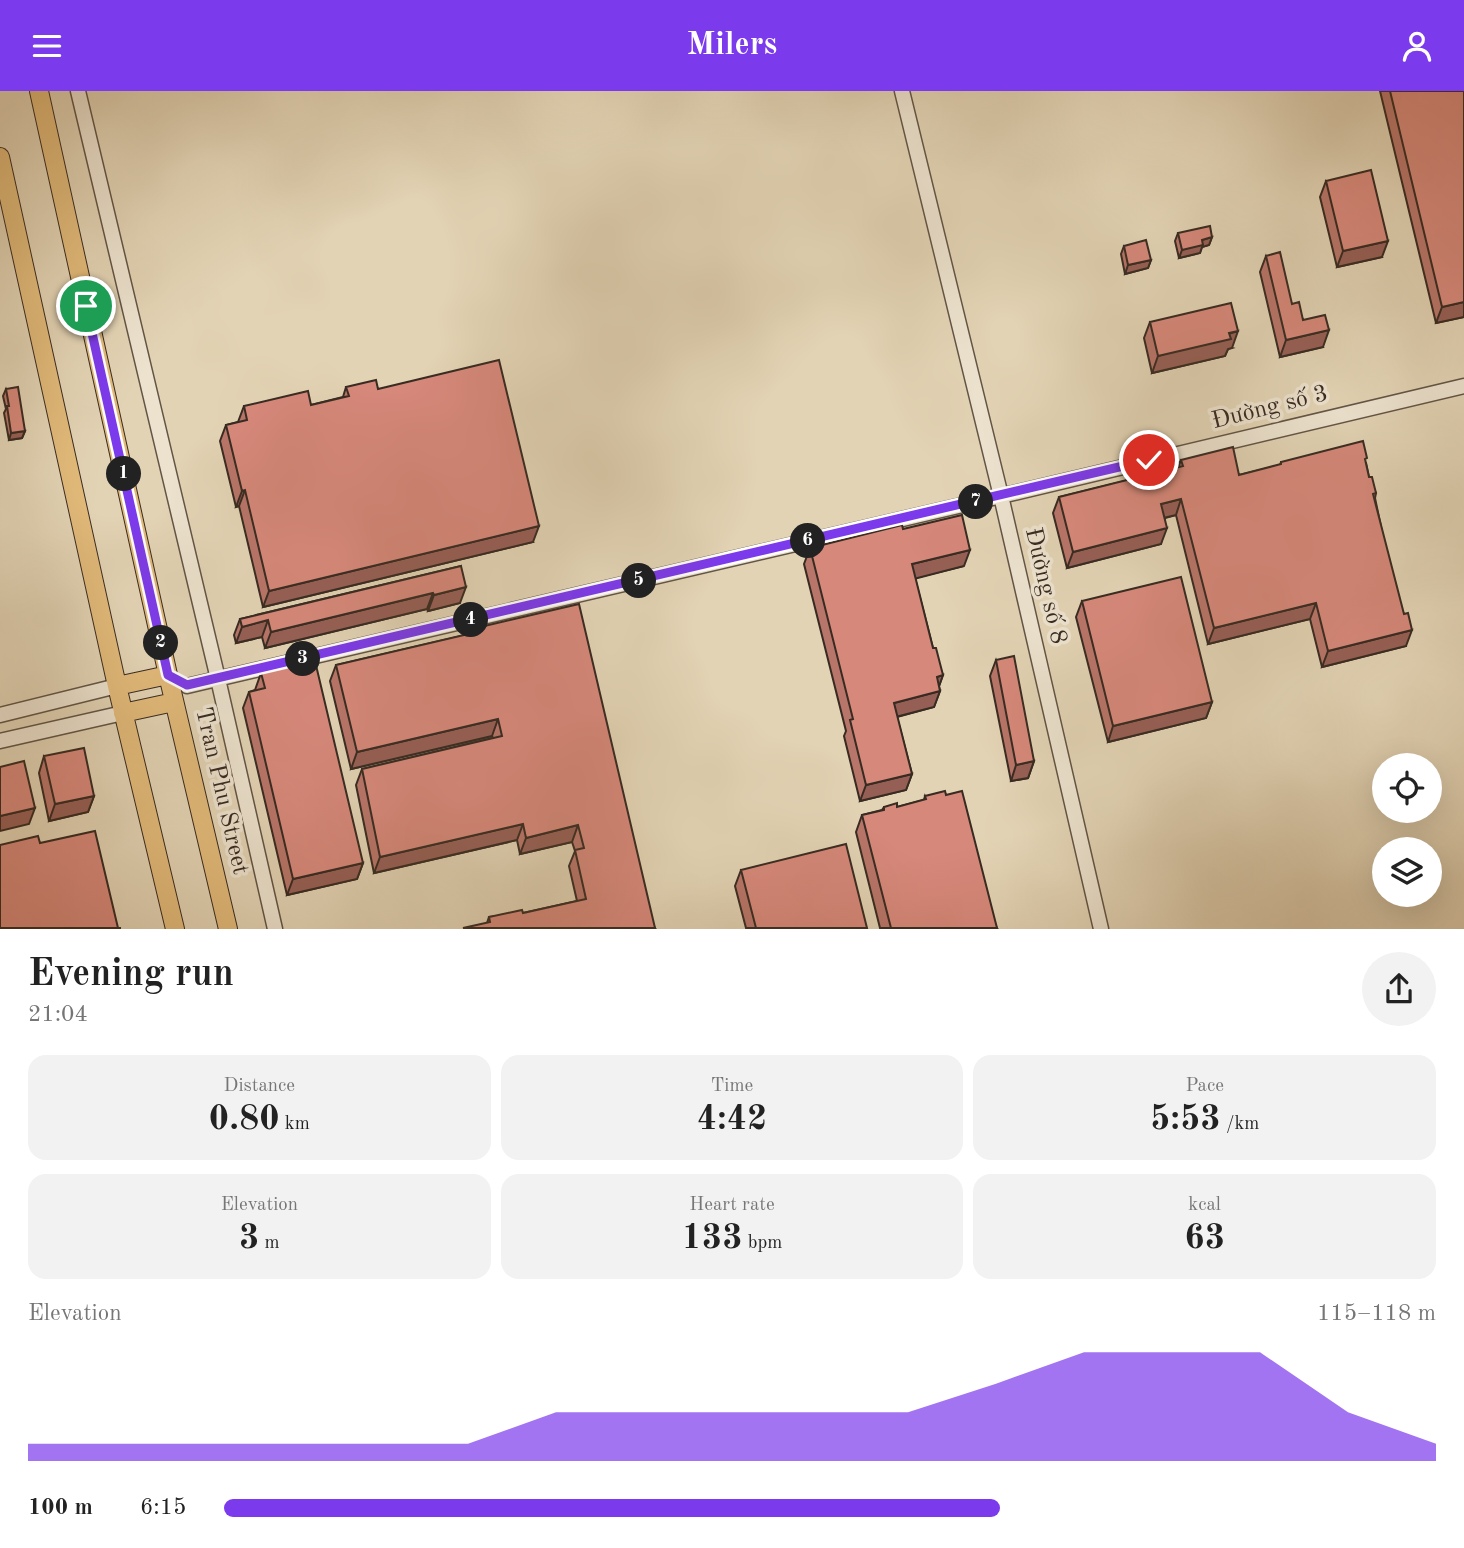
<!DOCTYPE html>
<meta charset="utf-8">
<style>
body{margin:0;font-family:"Old Standard TT",serif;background:#f2f2f2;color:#222;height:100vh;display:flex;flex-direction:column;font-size:26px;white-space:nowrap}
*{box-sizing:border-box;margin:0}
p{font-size:23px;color:#767676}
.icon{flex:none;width:38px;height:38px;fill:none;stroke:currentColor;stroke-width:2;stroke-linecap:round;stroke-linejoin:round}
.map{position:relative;height:838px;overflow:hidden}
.side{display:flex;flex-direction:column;background:#fff;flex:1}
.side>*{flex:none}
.fabs{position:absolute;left:1372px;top:662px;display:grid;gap:14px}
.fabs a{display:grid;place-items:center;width:70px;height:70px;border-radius:50%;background:#fff;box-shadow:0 7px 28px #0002;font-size:35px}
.pin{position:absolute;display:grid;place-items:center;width:60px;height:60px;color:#fff;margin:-30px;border:4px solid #fff;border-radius:50%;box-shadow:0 2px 7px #0007}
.km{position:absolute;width:35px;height:35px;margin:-18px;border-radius:50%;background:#222;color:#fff;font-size:19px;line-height:35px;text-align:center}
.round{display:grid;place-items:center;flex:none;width:74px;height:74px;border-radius:37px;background:#f2f2f2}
.summary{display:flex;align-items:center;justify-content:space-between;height:119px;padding:0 28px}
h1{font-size:38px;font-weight:800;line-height:52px}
.figures{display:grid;grid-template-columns:repeat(3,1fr);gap:10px;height:119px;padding:7px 28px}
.figures div{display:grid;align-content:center;border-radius:18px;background:#f2f2f2;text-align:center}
.figures b{font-size:35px;font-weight:800}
.figures small{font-size:19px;font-weight:400}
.figures p{font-size:19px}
.chart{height:196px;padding:14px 28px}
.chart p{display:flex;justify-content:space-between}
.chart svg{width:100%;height:126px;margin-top:7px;fill:#7c3aed;opacity:.7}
ul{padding:0 28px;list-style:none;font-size:23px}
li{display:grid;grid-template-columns:112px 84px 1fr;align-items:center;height:52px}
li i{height:18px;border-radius:9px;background:#7c3aed}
header{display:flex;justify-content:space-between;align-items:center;height:91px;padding:0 28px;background:#7c3aed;color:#fff;font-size:32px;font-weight:800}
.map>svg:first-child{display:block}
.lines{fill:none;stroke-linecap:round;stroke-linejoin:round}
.minor-casing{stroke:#625546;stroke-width:17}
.major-casing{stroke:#382b22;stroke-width:20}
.minor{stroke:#ece2ce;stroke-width:14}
.major{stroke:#e1ba7a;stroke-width:18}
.wall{fill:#b87569;stroke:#382b22;stroke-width:2}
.shaded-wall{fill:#965f55;stroke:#382b22;stroke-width:2}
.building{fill:#d6887a;stroke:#382b22;stroke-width:2}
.route-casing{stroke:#fff;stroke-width:14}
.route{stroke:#7c3aed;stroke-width:9}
.labels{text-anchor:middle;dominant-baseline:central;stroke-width:7;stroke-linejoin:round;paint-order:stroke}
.street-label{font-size:24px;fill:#382b22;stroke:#ece2ce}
</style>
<header><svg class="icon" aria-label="menu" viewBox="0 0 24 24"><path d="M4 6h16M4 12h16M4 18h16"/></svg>Milers<svg class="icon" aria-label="person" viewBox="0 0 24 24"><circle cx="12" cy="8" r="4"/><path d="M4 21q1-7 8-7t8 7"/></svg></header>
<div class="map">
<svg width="1464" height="838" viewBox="0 0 1464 838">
<rect width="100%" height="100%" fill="#e2d3b4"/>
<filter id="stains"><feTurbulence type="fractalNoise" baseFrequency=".00286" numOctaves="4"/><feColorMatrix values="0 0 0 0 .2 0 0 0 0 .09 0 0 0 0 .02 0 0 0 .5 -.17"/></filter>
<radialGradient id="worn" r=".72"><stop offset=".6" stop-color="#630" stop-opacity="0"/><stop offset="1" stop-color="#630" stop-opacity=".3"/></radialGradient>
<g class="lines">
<defs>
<path id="minor" d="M 78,0 L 218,588 L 275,838
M 902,0 L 1001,405 L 1101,838
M 187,595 L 1001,405 L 1464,295
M 0,624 L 117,595
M 0,650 L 123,622"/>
<path id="major" d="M 39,0 L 168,584 L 228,838
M 0,66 L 117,595 L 175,838
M 117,595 L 168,584
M 123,622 L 174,611"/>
</defs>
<use href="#minor" class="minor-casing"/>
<use href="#major" class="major-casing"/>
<use href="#minor" class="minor"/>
<use href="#major" class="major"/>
</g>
<path class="wall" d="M 1380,0 L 1464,0 L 1464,226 L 1436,232 Z
M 1326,90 L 1382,166 L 1337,176 L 1320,106 Z
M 1178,142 L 1212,146 L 1209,154 L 1202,156 L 1200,162 L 1179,167 L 1175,150 Z
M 1124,155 L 1151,169 L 1148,177 L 1125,183 L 1121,163 Z
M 1266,165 L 1292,213 L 1323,256 L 1280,266 L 1260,181 Z
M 1150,231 L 1232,257 L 1228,258 L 1225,265 L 1152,282 L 1144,247 Z
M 346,296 L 378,298 L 533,451 L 263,516 L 239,415 L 236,416 L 220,350 L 226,334 L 238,331 L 244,315 L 311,314 L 343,306 Z
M 6,298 L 25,340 L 22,347 L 9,349 L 4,322 L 6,318 L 3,305 Z
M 1181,369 L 1239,384 L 1280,374 L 1281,371 L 1366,372 L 1369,386 L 1376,402 L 1375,407 L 1406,555 L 1322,576 L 1310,528 L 1208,553 L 1176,424 L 1165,427 L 1161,453 L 1067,477 L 1053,422 L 1059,406 L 1178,377 Z
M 810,457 L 964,475 L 915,487 L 933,557 L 943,584 L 939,595 L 940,600 L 934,616 L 897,626 L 912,683 L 906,699 L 860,710 L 844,645 L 846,640 L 804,473 Z
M 461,475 L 460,512 L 428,520 L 427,518 L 265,557 L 262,546 L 236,552 L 234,544 L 240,528 Z
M 1082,510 L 1212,611 L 1206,627 L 1108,651 L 1076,526 Z
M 476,537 L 655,837 L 487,832 L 489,826 L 523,822 L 577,810 L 569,775 L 575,760 L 572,751 L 520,763 L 517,749 L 374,782 L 356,694 L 362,678 L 493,647 L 492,645 L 351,678 L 330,590 L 336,574 L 474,542 Z
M 996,569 L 1034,670 L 1028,687 L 1011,690 L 990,585 Z
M 261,582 L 363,772 L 357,788 L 287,804 L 243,617 L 249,601 L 255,599 Z
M 44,665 L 94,705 L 88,721 L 49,730 L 39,682 Z
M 925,705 L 997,837 L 880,837 L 856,741 L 862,724 L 882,719 L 884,716 L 897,716 L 924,709 Z
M 741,779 L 867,837 L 746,837 L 735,795 Z"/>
<path class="shaded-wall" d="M 1212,146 L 1209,154 L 1202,156 L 1200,162 L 1179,167 L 1182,159 L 1202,149 Z
M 1388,150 L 1382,166 L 1337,176 L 1343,160 Z
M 1151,169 L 1148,177 L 1125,183 L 1128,174 Z
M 1464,211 L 1464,226 L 1436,232 L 1442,216 Z
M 1329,239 L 1323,256 L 1280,266 L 1286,249 Z
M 1238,240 L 1232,257 L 1228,258 L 1225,265 L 1152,282 L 1158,265 Z
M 25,340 L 22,347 L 9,349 L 11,342 Z
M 245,399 L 239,415 L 236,416 L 242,400 Z
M 1181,408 L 1176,424 L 1155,429 L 1161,413 Z
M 539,435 L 533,451 L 263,516 L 269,500 Z
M 1167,437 L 1161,453 L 1067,477 L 1073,461 Z
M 970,459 L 964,475 L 906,490 L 912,473 Z
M 466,496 L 460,512 L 428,520 L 434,504 Z
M 433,502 L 427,518 L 265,557 L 271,541 Z
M 1316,512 L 1310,528 L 1208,553 L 1214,537 Z
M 268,529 L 262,546 L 236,552 L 242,536 Z
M 1412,539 L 1406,555 L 1322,576 L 1328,560 Z
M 943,584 L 937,601 L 937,586 Z
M 940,600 L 934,616 L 888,628 L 894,612 Z
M 1212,611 L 1206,627 L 1108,651 L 1113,635 Z
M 498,628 L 492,645 L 351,678 L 357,661 Z
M 1034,670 L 1028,687 L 1011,690 L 1016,674 Z
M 912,683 L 906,699 L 860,710 L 866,694 Z
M 94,705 L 88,721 L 49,730 L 55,713 Z
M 35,717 L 29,733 L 0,740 L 0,725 Z
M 523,733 L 517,749 L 374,782 L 380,766 Z
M 578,734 L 572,751 L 520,763 L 526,747 Z
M 363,772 L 357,788 L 287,804 L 293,788 Z"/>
<path class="building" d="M 1390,0 L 1464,0 L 1464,211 L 1442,216 Z
M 1371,79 L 1388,150 L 1343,160 L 1326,90 Z
M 1210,135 L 1212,146 L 1202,149 L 1203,154 L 1182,159 L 1178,142 Z
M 1146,149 L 1151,169 L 1128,174 L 1124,155 Z
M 1280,161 L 1292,213 L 1299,211 L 1303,229 L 1325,224 L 1329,239 L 1286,249 L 1266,165 Z
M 1231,212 L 1238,240 L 1229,242 L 1231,248 L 1158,265 L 1150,231 Z
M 499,269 L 539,435 L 269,500 L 245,399 L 242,400 L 226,334 L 247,329 L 244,315 L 308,300 L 311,314 L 349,305 L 346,296 L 376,289 L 378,298 Z
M 18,296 L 25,340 L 11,342 L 7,315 L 9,315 L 6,298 Z
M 1363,350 L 1367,367 L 1365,368 L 1369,386 L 1372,386 L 1376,402 L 1373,403 L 1404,523 L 1408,522 L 1412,539 L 1328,560 L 1316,512 L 1214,537 L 1181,408 L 1161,413 L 1167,437 L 1073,461 L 1059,406 L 1183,375 L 1181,369 L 1233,356 L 1239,384 L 1281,373 L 1281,371 Z
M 962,424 L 970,459 L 912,473 L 933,557 L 936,557 L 943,584 L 937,586 L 940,600 L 894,612 L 912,683 L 866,694 L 850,629 L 853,628 L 810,457 L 902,434 L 903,438 Z
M 461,475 L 466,496 L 434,504 L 433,502 L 271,541 L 268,529 L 242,536 L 240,528 Z
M 1181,486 L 1212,611 L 1113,635 L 1082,510 Z
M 579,513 L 655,837 L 463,837 L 490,831 L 489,826 L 522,819 L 523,822 L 586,808 L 575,759 L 584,757 L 578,734 L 526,747 L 523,733 L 380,766 L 362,678 L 502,645 L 498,628 L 357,661 L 336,574 L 477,541 L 476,537 Z
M 1014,565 L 1034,670 L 1016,674 L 996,569 Z
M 315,570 L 363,772 L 293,788 L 249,601 L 265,597 L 261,582 Z
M 84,657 L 94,705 L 55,713 L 44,665 Z
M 24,670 L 35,717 L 0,725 L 0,676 Z
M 945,700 L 946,704 L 962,700 L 997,837 L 891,837 L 862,724 L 884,719 L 884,716 L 897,712 L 897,716 L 926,708 L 925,705 Z
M 95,740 L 118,837 L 121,837 L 0,837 L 0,754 L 38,745 L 40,752 Z
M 846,753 L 867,837 L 756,837 L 741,779 Z"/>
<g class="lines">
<defs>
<path id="route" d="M 86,215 L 168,584 L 187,594 L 1149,369"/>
</defs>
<use href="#route" class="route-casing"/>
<use href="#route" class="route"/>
</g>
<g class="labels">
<g class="street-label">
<text transform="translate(1270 317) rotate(-14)">Đường số 3</text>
<text transform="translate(1045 495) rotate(77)">Đường số 8</text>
<text transform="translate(221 700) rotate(77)">Tran Phu Street</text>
</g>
</g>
<rect width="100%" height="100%" filter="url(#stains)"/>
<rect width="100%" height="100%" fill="url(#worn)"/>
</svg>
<div class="fabs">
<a><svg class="icon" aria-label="locate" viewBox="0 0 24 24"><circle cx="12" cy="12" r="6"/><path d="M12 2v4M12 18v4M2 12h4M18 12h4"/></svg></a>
<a><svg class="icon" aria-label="layers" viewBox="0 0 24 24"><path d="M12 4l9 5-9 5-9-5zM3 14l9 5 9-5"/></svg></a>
</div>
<div class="pin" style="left:86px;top:215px;background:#1e9e55"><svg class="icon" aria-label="arrive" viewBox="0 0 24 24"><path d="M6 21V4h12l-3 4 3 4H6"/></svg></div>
<div class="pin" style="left:1149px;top:369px;background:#d93025"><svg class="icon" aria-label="check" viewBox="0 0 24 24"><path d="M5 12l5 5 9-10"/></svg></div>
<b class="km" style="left:124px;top:383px">1</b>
<b class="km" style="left:161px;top:552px">2</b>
<b class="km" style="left:303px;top:568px">3</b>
<b class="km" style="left:471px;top:529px">4</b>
<b class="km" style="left:639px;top:490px">5</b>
<b class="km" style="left:808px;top:450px">6</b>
<b class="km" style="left:976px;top:411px">7</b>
</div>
<section class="side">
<div class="summary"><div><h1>Evening run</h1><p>21:04</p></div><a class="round"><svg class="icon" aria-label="share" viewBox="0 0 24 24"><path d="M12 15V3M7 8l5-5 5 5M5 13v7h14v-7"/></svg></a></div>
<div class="figures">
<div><p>Distance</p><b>0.80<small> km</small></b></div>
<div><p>Time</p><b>4:42</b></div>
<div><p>Pace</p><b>5:53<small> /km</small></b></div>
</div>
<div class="figures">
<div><p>Elevation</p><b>3<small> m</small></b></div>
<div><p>Heart rate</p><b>133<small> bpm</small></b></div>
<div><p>kcal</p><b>63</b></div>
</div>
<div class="chart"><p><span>Elevation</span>115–118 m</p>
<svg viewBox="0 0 160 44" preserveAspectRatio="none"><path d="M0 44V38L10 38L20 38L30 38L40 38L50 38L60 27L70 27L80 27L90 27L100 27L110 17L120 6L130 6L140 6L150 27L160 38V44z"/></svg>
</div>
<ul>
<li><b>100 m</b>6:15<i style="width:64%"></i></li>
</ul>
</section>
